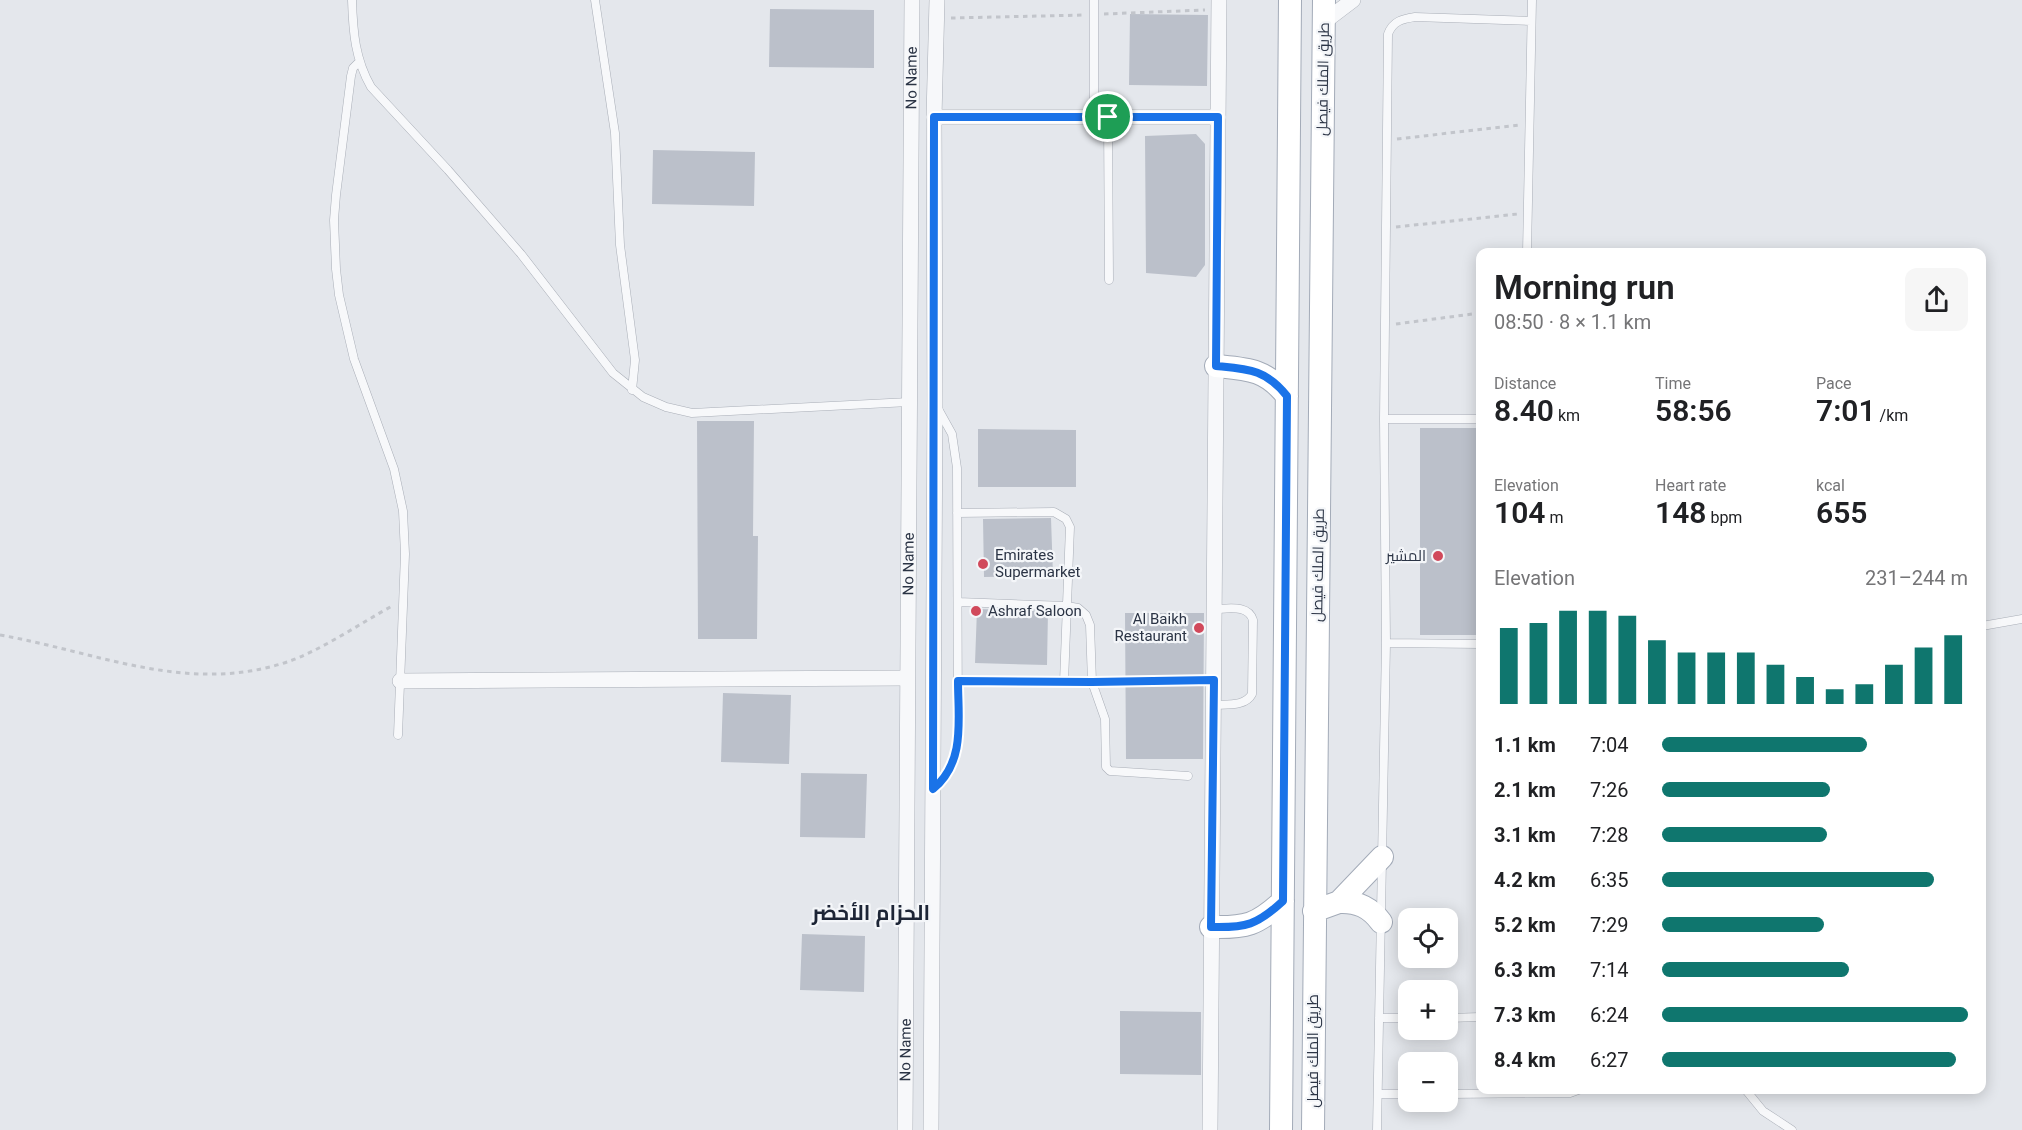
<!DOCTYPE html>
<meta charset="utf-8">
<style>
body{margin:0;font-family:Roboto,Cairo,sans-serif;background:#f6f6f6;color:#202124;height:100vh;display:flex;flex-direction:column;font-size:22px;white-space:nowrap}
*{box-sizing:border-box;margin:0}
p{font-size:20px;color:#757577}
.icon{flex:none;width:33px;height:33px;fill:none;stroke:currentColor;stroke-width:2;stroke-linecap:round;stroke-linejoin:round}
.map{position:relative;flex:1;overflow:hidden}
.details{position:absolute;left:1476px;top:248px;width:510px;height:846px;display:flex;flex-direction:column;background:#fff;border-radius:12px;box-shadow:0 3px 15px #0003}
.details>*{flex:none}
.controls{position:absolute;left:1398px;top:908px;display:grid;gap:12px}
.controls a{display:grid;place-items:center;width:60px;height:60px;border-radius:12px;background:#fff;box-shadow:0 3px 15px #0003;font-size:30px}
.pin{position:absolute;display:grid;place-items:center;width:51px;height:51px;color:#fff;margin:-26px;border:3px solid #fff;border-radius:50%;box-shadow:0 2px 6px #0007}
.round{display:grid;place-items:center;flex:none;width:63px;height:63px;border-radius:12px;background:#f6f6f6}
.summary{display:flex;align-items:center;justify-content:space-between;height:102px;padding:0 18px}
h1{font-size:33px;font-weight:600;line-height:45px}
.figures{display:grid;grid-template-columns:repeat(3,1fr);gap:9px;height:102px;padding:6px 18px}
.figures div{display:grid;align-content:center}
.figures b{font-size:30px;font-weight:600}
.figures small{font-size:16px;font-weight:400}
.figures p{font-size:16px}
.chart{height:168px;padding:12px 18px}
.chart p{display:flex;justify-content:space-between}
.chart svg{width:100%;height:108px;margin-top:6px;stroke:#0f766e;stroke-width:6}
ul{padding:0 18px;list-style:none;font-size:20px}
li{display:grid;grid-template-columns:96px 72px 1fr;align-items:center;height:45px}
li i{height:15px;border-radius:8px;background:#0f766e}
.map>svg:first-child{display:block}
.building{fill:#bbc0ca}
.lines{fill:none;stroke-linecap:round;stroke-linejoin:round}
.service-casing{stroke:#a9aeb7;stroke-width:9}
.minor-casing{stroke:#a9aeb7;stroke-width:16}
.primary-casing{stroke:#a3abb8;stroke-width:24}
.path{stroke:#c2c5cb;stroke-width:3;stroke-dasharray:4.5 4.5;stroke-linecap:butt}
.service{stroke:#f7f8fa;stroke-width:8}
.minor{stroke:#f7f8fa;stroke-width:15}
.primary{stroke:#fff;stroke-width:22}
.route-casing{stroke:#fff;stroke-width:12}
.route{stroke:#1a73e8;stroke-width:8}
.poi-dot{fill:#d1495b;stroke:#f4f6f9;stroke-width:2}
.labels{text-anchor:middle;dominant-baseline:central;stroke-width:4.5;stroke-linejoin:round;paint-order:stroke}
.street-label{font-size:15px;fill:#2b3445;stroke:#f4f6f9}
.poi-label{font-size:15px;fill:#2b3445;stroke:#f4f6f9;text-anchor:start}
.district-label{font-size:21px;font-weight:bold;fill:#1d2536;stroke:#f4f6f9}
</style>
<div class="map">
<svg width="2022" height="1130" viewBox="0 0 2022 1130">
<rect width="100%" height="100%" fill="#e4e7ec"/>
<path class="building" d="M 770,9 L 874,10 L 874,68 L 769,67 Z
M 1130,14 L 1208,15 L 1207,86 L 1129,85 Z
M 1196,134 L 1205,144 L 1205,265 L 1196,277 L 1146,273 L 1145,136 Z
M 653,150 L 755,152 L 754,206 L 652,204 Z
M 697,421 L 754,421 L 753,536 L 758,536 L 757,639 L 698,639 Z
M 1420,428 L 1480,428 L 1480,635 L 1420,635 Z
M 978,429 L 1076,430 L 1076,487 L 978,487 Z
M 1051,518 L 1053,576 L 984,577 L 983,519 Z
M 977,609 L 1048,611 L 1047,665 L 975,663 Z
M 1125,613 L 1204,613 L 1203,759 L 1126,759 Z
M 723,693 L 791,695 L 789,764 L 721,762 Z
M 801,773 L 867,774 L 865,838 L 800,837 Z
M 802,934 L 865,936 L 864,992 L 800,990 Z
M 1120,1011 L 1201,1012 L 1201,1075 L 1120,1074 Z"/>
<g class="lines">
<defs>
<path id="service" d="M 352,0 C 353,32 355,59 371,87 L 448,170 L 521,254 L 613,373 L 643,397 L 666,407 L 692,413 L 909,402
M 595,0 L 615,133 L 620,245 L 635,360 L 632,390
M 359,62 L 353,68 L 351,76 L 336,195 L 334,220 L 336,269 L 339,295 L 354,359 L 394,469 L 403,511 L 405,554 L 398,735
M 1094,117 L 1094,0
M 1108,117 L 1109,280
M 1527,252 L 1532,0
M 1384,419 L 1480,419
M 957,513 L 1054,512 L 1066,519 L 1070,527 L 1064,682
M 958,602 L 1067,606 L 1078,608 L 1086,615 L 1090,625 L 1092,682 L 1105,719 L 1106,767 L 1110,771 L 1188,776
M 1982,626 L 2022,619
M 1386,643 L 1480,644
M 958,681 L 1092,682
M 1213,705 C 1227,704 1245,707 1252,694 L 1253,620 C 1248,604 1228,609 1214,609
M 935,789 C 950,775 957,759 958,739 L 957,468 L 952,434 L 937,407
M 1379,1018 L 1408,1018
M 1448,1018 L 1480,1017
M 1745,1089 L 1763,1111 L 1792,1130
M 1378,1094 L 1408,1094
M 1448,1094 L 1570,1093 L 1581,1089
M 1377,1130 L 1386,643 L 1384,419 L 1388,34 C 1393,21 1402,19 1415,17 L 1531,21"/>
<g id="minor">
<path d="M 1324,22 L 1353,0"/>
<path d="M 934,117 L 1218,117"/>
<path d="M 400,681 L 907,678"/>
<path id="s1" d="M 905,1130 L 912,0"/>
<path d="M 931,1130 L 935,403 L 934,117 L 937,0"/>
<path d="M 1210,1130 L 1219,0"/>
</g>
<path id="primary" d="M 1216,366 C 1247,369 1266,369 1287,396
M 1339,902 C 1357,901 1370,907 1381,922
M 1314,911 L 1339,902 L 1382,857
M 1211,927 C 1246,928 1257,925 1283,901
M 1281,1130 L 1290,0
M 1313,1130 L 1324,0"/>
</defs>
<use href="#service" class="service-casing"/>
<use href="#minor" class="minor-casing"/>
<use href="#primary" class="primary-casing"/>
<path class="path" d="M 1104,14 L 1205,10
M 951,18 L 1085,15
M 1397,139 L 1519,125
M 1396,227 L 1518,214
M 1396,324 L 1480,313
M 0,635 C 97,652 188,695 287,662 C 320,651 361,623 392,606
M 1104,682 L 1200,680"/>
<use href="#service" class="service"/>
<use href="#minor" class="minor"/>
<use href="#primary" class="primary"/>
</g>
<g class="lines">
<defs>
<path id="route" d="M 934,117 L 1218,117 L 1216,366 C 1247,369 1266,369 1287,396 L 1283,901 C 1257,925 1246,928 1211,927 L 1214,680 L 1092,682 L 958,681 C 958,719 966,762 933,789 Z"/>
</defs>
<use href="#route" class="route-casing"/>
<use href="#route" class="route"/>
</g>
<g class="poi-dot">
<circle cx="1438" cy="556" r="6"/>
<circle cx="983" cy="564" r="6"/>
<circle cx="976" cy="611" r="6"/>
<circle cx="1199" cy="628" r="6"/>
</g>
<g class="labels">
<g class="street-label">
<text stroke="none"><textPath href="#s1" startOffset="1052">No Name</textPath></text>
<text transform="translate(1323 79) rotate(-89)">طريق الملك فيصل</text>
<text stroke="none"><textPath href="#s1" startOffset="566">No Name</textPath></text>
<text transform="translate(1318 565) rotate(-89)">طريق الملك فيصل</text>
<text stroke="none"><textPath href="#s1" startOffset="80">No Name</textPath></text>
<text transform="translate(1313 1051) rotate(-90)">طريق الملك فيصل</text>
</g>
<g class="poi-label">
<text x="995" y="555">Emirates<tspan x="995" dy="17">Supermarket</tspan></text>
<text x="1426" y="556" text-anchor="end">المشير</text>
<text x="988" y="611">Ashraf Saloon</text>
<text x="1187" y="619" text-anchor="end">Al Baikh<tspan x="1187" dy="17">Restaurant</tspan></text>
</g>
<g class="district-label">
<text x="871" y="913">الحزام الأخضر</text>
</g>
</g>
</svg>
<div class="controls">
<a><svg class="icon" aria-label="locate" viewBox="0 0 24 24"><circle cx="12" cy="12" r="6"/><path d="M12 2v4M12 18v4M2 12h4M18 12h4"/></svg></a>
<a>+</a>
<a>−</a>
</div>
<div class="pin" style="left:1108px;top:117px;background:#1e9e55"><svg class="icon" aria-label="arrive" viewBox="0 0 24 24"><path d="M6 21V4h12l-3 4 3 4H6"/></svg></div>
<section class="details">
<div class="summary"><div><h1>Morning run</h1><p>08:50 · 8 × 1.1 km</p></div><a class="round"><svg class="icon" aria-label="share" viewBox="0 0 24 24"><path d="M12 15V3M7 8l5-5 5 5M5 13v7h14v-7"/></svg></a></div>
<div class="figures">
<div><p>Distance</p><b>8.40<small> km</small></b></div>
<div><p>Time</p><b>58:56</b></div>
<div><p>Pace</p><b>7:01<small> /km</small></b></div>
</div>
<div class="figures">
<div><p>Elevation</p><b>104<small> m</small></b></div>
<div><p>Heart rate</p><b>148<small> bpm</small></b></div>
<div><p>kcal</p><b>655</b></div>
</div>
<div class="chart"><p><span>Elevation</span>231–244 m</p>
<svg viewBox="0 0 160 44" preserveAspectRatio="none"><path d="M5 44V13M15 44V11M25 44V6M35 44V6M45 44V8M55 44V18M65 44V23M75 44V23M85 44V23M95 44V28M105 44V33M115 44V38M125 44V36M135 44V28M145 44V21M155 44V16"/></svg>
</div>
<ul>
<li><b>1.1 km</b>7:04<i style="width:67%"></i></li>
<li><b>2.1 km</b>7:26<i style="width:55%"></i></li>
<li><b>3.1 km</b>7:28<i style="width:54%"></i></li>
<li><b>4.2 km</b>6:35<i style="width:89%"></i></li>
<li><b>5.2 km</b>7:29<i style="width:53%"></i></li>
<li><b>6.3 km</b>7:14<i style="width:61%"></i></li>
<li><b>7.3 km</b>6:24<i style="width:100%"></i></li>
<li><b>8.4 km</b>6:27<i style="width:96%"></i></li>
</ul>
</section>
</div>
